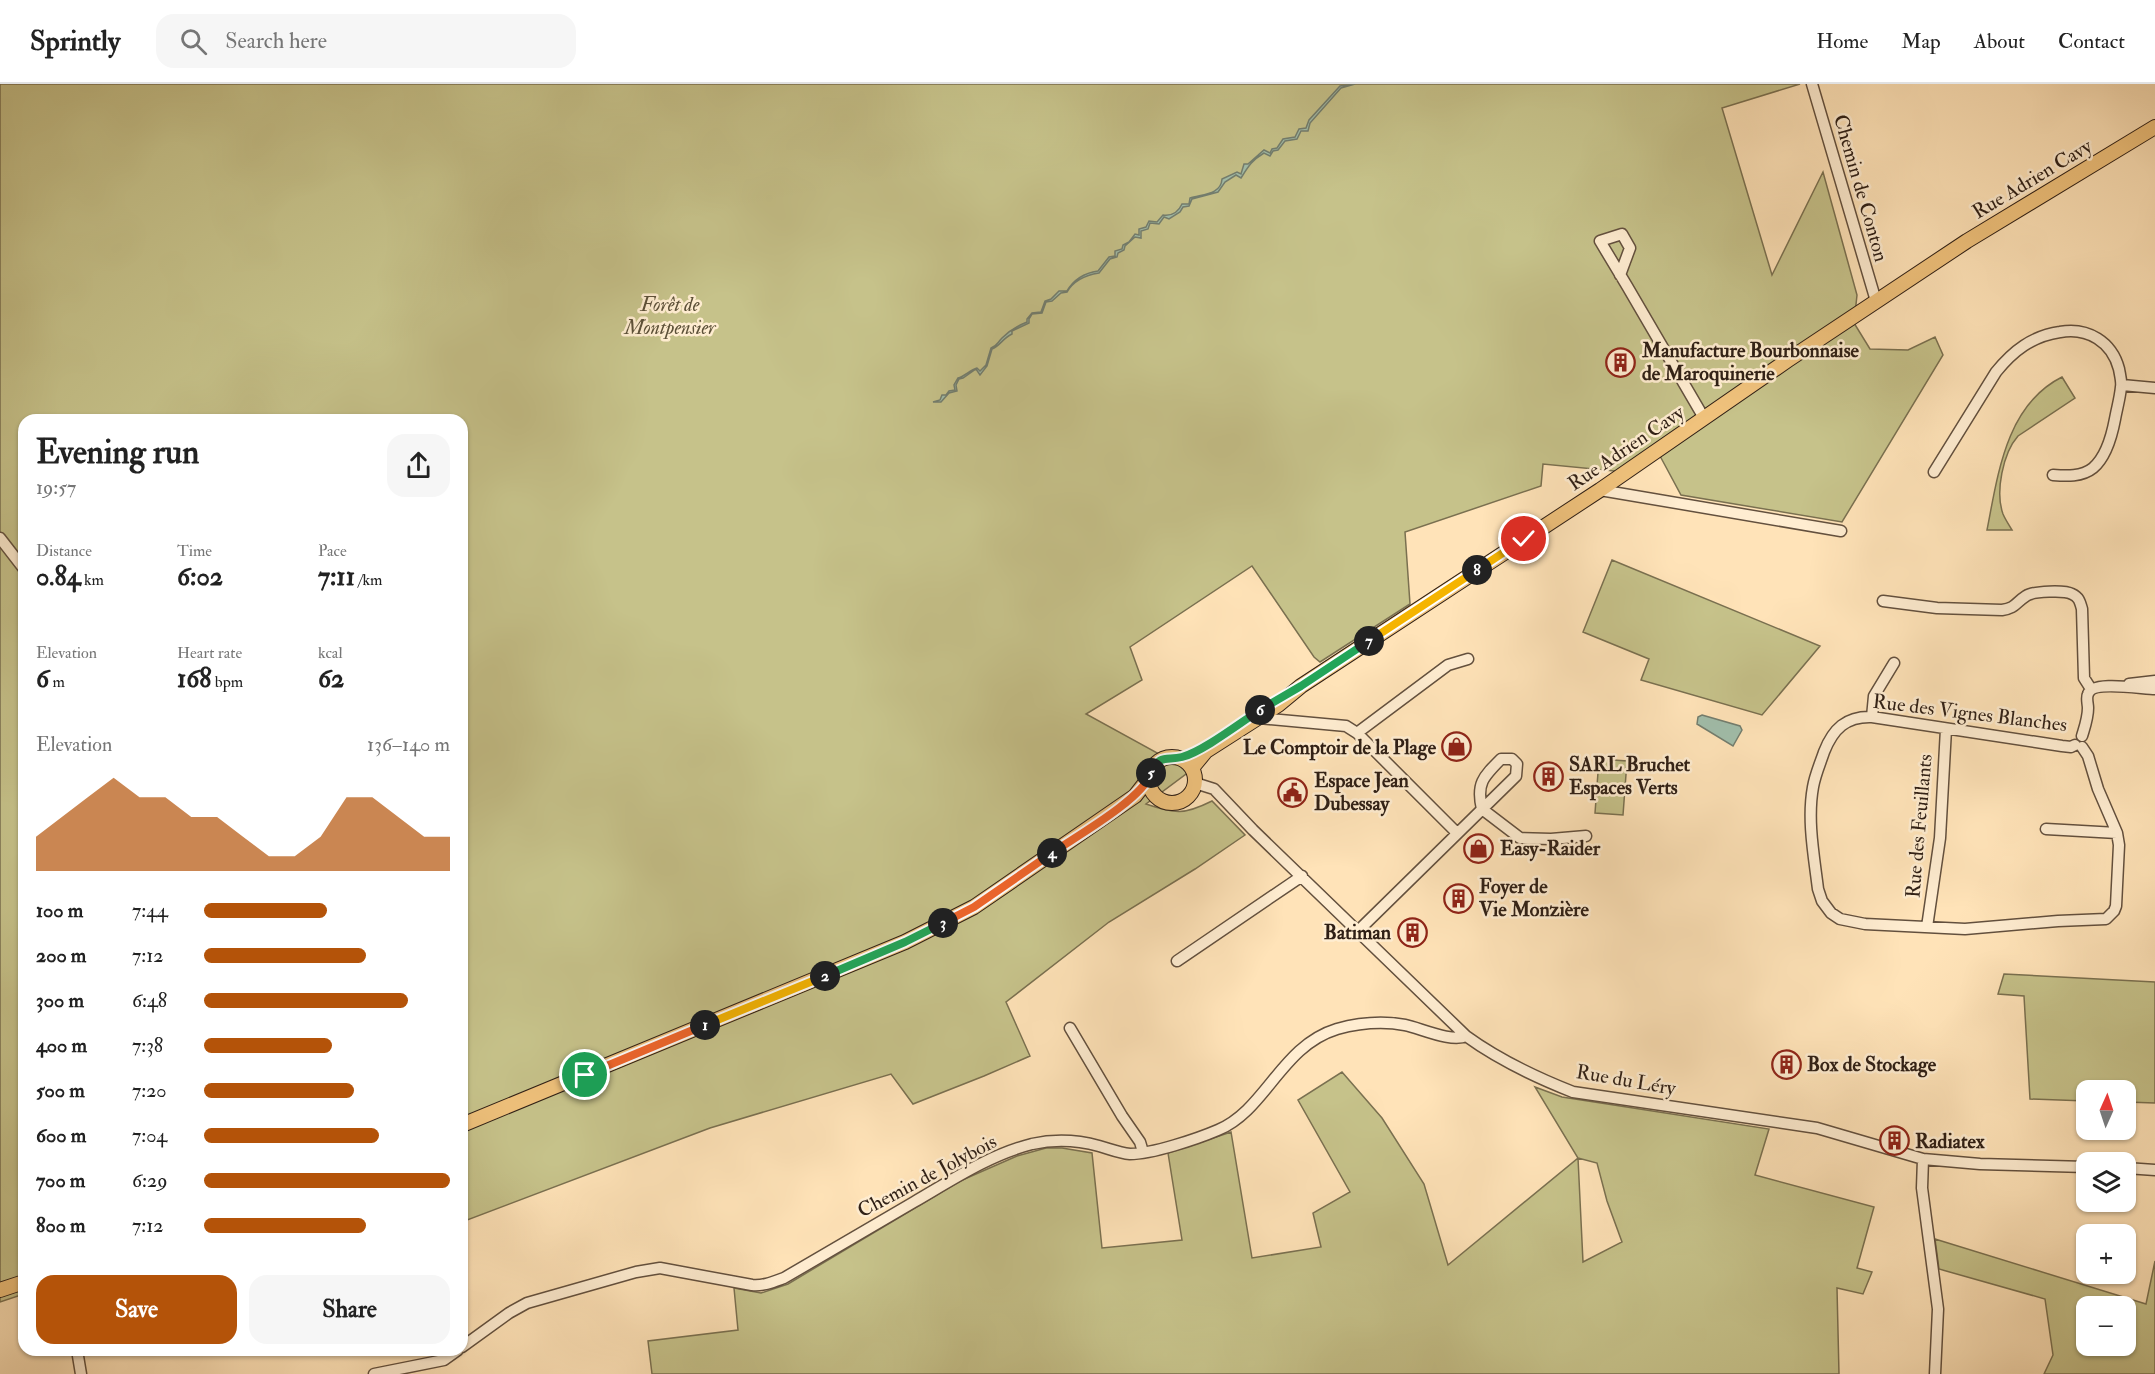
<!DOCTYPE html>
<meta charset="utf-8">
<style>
body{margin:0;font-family:"IM FELL Double Pica",serif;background:#f6f6f6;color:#222;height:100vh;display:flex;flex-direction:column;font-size:22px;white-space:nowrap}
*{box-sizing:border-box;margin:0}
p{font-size:20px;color:#767676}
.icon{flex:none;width:33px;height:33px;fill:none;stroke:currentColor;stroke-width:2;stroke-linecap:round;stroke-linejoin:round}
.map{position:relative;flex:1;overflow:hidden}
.details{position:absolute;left:18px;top:330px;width:450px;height:942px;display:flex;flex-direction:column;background:#fff;border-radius:18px;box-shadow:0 2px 4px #0004}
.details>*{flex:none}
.needle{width:39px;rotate:3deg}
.tools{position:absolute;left:2076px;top:996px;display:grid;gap:12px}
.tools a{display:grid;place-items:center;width:60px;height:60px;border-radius:12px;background:#fff;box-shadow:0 2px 4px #0004;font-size:30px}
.pin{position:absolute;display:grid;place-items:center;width:51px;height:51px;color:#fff;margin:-26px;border:3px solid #fff;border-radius:50%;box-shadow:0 2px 6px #0007}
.km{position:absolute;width:30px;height:30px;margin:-15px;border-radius:50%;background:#222;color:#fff;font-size:16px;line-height:30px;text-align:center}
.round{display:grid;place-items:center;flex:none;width:63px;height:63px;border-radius:18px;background:#f6f6f6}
.headline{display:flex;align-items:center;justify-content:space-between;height:102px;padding:0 18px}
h1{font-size:33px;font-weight:700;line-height:45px}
.stats{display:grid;grid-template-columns:repeat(3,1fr);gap:9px;height:102px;padding:6px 18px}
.stats div{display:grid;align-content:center}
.stats b{font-size:26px;font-weight:700}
.stats small{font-size:16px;font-weight:400}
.stats p{font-size:16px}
.chart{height:168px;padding:12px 18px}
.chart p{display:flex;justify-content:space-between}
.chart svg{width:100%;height:108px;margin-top:6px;fill:#b45309;opacity:.7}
.action{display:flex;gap:12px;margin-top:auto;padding:12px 18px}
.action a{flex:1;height:69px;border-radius:18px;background:#b45309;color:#fff;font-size:24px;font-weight:700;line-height:69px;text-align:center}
.action a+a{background:#f6f6f6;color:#222}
ul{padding:0 18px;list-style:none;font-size:20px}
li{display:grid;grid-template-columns:96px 72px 1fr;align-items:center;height:45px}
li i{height:15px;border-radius:8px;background:#b45309}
header{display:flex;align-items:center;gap:36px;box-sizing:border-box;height:84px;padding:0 30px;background:#fff;border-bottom:2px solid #e0e0e0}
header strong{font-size:28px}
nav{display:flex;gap:33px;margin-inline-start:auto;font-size:21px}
.search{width:420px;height:54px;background:#f6f6f6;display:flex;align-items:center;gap:15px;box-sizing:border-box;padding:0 21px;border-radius:18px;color:#767676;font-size:22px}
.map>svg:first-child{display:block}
.green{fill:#c6c28a;stroke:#7a7050;stroke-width:1.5;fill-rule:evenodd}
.water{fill:#a1beab;stroke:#737e6f;stroke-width:1.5}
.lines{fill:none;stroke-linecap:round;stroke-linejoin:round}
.minor-casing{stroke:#63503e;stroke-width:13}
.major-casing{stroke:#2f1f15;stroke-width:16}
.minor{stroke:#ffedd1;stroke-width:10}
.major{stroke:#f0c27c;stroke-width:14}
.split-1-casing{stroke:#fff;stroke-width:12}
.split-2-casing{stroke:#fff;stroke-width:12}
.split-3-casing{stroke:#fff;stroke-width:12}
.split-4-casing{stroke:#fff;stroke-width:12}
.split-5-casing{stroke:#fff;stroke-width:12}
.split-6-casing{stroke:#fff;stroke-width:12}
.split-7-casing{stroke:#fff;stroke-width:12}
.split-8-casing{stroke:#fff;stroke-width:12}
.split-9-casing{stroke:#fff;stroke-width:12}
.split-1{stroke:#f0652b;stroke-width:8}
.split-2{stroke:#f5b400;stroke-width:8}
.split-3{stroke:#22a559;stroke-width:8}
.split-4{stroke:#f0652b;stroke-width:8}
.split-5{stroke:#f0652b;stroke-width:8}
.split-6{stroke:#22a559;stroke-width:8}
.split-7{stroke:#22a559;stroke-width:8}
.split-8{stroke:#f5b400;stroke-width:8}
.split-9{stroke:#f5b400;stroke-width:8}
.labels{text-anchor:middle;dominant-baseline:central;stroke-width:5;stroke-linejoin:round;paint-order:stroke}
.street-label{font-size:20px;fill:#2f1f15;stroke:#ffedd1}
.park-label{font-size:20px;font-style:italic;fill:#5c5038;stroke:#ffedd1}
.poi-label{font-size:20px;font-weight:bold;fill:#2f1f15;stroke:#ffedd1;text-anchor:start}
</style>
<header>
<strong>Sprintly</strong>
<div class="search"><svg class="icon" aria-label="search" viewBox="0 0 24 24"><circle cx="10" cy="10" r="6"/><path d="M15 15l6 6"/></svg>Search here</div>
<nav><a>Home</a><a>Map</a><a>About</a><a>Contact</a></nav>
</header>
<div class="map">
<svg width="2155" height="1290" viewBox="0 0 2155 1290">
<rect width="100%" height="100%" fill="#ffe3b8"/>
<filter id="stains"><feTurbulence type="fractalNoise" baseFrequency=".00333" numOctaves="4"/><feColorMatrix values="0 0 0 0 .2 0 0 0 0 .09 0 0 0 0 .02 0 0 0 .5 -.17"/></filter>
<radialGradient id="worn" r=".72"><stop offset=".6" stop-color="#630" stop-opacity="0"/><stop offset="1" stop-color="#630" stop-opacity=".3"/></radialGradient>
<path class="green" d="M 0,0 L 1800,0 L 1722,24 L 1772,191 L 1823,88 L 1857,211 L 1854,239 L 1870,265 L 1908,266 L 1935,253 L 1943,271 L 1842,438 L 1681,411 L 1660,372 L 1635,389 L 1543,380 L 1541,402 L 1405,448 L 1410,520 L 1320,578 L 1314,573 L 1252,482 L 1130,563 L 1142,596 L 1086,630 L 1190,687 L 1146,720 C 1175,730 1184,731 1212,717 L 1245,751 L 1195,785 L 1109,838 L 1006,918 L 1030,972 L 984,992 L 913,1020 L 891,990 L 710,1044 L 462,1138 L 462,336 L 24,336 L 24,1210 L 0,1218 Z
M 2062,293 L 2075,314 L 2018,352 C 2003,369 1995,408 2003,430 C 2005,435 2009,441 2012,446 L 1987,446 C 1998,390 2006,321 2062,293 Z
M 1612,476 L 1820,562 L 1762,631 L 1641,596 L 1649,575 L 1583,548 Z
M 1599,675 L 1627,677 L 1623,731 L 1595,729 Z
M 2004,890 L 2155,898 L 2155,1019 L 2126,1018 L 2126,1006 L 2086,1006 L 2086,1017 L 2030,1015 L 2024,912 L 1998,910 Z
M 1342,988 L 1382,1034 L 1424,1100 L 1448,1181 L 1578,1074 L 1535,1003 L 1562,1013 L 1769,1045 L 1755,1091 L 1874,1123 L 1857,1184 L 1872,1188 L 1863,1210 L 1837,1204 L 1839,1290 L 652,1290 L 648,1257 L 738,1246 L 734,1204 L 761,1209 L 788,1200 L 960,1097 L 1017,1072 L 1046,1064 L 1062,1064 L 1092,1069 L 1102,1164 L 1182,1156 L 1168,1069 L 1231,1048 L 1252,1174 L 1321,1163 L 1313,1129 L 1350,1108 L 1298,1016 ZM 1578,1074 L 1597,1079 L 1607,1117 L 1622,1158 L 1583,1178 Z
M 1935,1155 L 2146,1220 L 2155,1177 L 2155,1290 L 2044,1290 L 2053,1271 L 2045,1215 L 1939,1185 ZM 2086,1222 L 2126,1222 L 2126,1262 L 2086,1262 Z"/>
<path class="water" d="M 1355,0 L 1341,4 L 1310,39 L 1308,47 L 1301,47 L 1297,55 L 1285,57 L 1278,66 L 1273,67 L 1270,72 L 1264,69 C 1252,76 1248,83 1241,94 L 1236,91 L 1225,98 L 1218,108 L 1192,115 L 1189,122 L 1183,123 L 1180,128 L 1169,135 L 1164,133 L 1159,140 L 1150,139 L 1148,145 L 1141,147 L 1141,154 L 1135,153 L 1125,162 L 1124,166 L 1118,169 L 1117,173 L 1110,175 L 1099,189 C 1086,191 1074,196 1067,208 L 1061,209 L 1052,217 L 1046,218 L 1042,229 L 1032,230 L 1029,235 L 1029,239 L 1012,247 L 1012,250 C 1003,254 1000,262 992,265 L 987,282 L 980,291 L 976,285 L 963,294 L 959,295 L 956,301 L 957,307 L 949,309 L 941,318 L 933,318 L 940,316 L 942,311 L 946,311 L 949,307 L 955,306 L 954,301 L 958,294 C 964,293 970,286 977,284 L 980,287 L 986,281 L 991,264 C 997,262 997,259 1002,254 C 1009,247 1017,242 1027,238 L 1027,235 L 1032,229 L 1041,228 L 1045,217 L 1051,215 L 1059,207 L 1067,207 C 1074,195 1084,189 1098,187 L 1109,173 L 1115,172 L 1115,167 L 1122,165 L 1123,161 L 1129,158 L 1135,150 L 1139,151 L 1139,145 L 1146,143 L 1149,137 L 1157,138 L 1163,131 C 1171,132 1178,129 1182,120 L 1189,120 L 1190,114 C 1202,110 1221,111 1222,95 L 1237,88 L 1241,90 L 1244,80 L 1248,80 L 1264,66 L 1270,69 L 1272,65 L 1277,64 L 1283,55 L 1295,53 L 1299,45 L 1306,44 L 1309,36 L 1340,2 Z
M 1702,631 L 1740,642 L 1742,646 L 1733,662 L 1697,640 L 1698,633 Z"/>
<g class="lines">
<defs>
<path id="minor" d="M 1812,0 L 1876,217
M 1620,191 L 1630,164 L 1622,150 L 1600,157 L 1627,202 L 1704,334
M 2122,301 L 2155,304
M 1934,388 L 1996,288 C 2013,267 2032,252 2060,248 C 2088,243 2112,258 2119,285 C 2120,291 2122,298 2121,303 C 2120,314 2117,324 2115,335 C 2112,351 2106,373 2093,384 C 2082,393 2066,392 2053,391
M 1600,406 L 1841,447
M 0,454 L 24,485
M 1883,517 L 1937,524 L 2002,526 C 2016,524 2015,519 2026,512 C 2033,507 2065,506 2072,510 C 2079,513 2080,518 2082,525 L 2084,594 L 2091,605
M 2129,600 L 2155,597
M 1872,633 L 1874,612 L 1894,579
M 1258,634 L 1346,642 L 1357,649 L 1457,749
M 1357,649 L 1448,581 L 1468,575
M 2082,652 C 2085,642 2088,634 2088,624 C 2088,620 2086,614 2088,610 C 2092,596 2142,605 2155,605
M 2075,661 L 2071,663 L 2062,662 L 1872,633 C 1846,632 1833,645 1824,668 C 1820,680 1815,691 1813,703 C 1807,736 1814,772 1818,805 L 1822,817 L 1831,829 L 1840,835 L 1865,840 L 1965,845 L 2058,837 L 2106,835 L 2114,827 L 2116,822 L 2119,761 L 2117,749 L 2098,705 L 2088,672 L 2082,663
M 1195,699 L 1214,705 L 1253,746 L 1466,952 C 1499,976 1535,993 1573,1008 L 1817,1044 L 1923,1075 L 1980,1080 L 2086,1083
M 1482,725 L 1520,754 L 1551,755 L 1586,752
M 2046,745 L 2117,749
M 1927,843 L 1940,754 L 1946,645
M 1359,846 L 1516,692 L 1517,680 L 1512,675 L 1501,675 C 1483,693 1476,700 1482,725
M 1177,877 L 1302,792
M 1070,944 L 1122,1032 L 1140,1058 L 1143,1068
M 1923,1075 L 1922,1104 L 1938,1225 L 1935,1290
M 2126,1084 L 2155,1086
M 462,1263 L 509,1229 L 527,1219 L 636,1188 L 660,1184 L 752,1201 C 764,1202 773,1198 784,1194 C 828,1168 871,1143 914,1118 C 952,1096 989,1071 1032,1060 C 1055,1055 1077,1056 1099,1062 C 1110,1065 1119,1069 1130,1070 C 1152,1070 1197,1055 1218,1046 C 1266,1026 1281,962 1337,945 C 1359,939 1383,937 1405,941 C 1420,944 1452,959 1466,952
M 77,1266 L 81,1290
M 374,1290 L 444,1276 L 458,1266"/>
<path id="major" d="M1149 696a23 23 0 1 1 46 0a23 23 0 1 1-46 0Z
M 1192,684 L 1206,667 L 1278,621 L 1301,602 L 1600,406 L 1788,276 L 1967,157 L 2155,43
M 462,1041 L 905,858 L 974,823 L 1135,712 L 1149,694
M 0,1206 L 24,1198"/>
</defs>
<use href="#minor" class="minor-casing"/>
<use href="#major" class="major-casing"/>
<use href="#minor" class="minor"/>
<use href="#major" class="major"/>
</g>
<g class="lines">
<defs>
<path id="split-1" d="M 585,991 L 705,941"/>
<path id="split-2" d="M 705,941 L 825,892"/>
<path id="split-3" d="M 825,892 L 905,858 L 943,839"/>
<path id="split-4" d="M 943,839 L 974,823 L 1052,769"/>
<path id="split-5" d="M 1052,769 C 1075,753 1143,715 1151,689"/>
<path id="split-6" d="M 1151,689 C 1160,669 1167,677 1182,673 C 1202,668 1240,639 1260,626"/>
<path id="split-7" d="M 1260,626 L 1301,602 L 1369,557"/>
<path id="split-8" d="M 1369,557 L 1477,486"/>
<path id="split-9" d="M 1477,486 L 1524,455"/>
</defs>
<use href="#split-1" class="split-1-casing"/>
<use href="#split-2" class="split-2-casing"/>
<use href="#split-3" class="split-3-casing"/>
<use href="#split-4" class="split-4-casing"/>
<use href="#split-5" class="split-5-casing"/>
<use href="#split-6" class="split-6-casing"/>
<use href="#split-7" class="split-7-casing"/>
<use href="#split-8" class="split-8-casing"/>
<use href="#split-9" class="split-9-casing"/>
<use href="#split-1" class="split-1"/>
<use href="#split-2" class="split-2"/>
<use href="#split-3" class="split-3"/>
<use href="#split-4" class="split-4"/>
<use href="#split-5" class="split-5"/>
<use href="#split-6" class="split-6"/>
<use href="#split-7" class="split-7"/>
<use href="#split-8" class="split-8"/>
<use href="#split-9" class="split-9"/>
</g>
<defs>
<symbol id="building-ring" viewBox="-11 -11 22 22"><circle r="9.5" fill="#ffedd1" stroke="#8f2418" stroke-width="1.5"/><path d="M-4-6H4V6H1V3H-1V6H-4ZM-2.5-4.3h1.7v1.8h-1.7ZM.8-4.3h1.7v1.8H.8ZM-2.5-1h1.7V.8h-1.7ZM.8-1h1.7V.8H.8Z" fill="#8f2418"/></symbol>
<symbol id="shop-ring" viewBox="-11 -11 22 22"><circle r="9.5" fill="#ffedd1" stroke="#8f2418" stroke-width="1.5"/><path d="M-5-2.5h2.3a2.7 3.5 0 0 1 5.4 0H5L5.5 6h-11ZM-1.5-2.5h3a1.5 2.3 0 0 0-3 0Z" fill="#8f2418"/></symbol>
<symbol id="civic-ring" viewBox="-11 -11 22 22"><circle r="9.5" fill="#ffedd1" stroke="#8f2418" stroke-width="1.5"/><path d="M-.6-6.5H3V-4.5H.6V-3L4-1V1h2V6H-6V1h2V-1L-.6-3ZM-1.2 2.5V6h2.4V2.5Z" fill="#8f2418"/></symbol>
</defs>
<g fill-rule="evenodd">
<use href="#building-ring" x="1604" y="262" width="33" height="33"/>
<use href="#shop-ring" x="1440" y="646" width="33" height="33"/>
<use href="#building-ring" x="1532" y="676" width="33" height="33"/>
<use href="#civic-ring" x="1276" y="692" width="33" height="33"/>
<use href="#shop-ring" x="1462" y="748" width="33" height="33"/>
<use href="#building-ring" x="1442" y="798" width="33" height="33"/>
<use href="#building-ring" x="1396" y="832" width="33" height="33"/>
<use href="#building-ring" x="1770" y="964" width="33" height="33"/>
<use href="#building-ring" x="1878" y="1040" width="33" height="33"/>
</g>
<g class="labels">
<g class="street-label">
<text transform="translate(2032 95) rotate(-31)">Rue Adrien Cavy</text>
<text transform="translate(1861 104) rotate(74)">Chemin de Conton</text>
<text transform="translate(1626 364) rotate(-34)">Rue Adrien Cavy</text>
<text transform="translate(1970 629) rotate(7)">Rue des Vignes Blanches</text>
<text transform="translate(1919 742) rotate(-85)">Rue des Feuillants</text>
<text transform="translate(1626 996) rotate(10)">Rue du Léry</text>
<text transform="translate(927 1092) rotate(-28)">Chemin de Jolybois</text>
</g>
<g class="park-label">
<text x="670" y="220">Forêt de<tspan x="670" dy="23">Montpensier</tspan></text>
</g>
<g class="poi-label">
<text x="1642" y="266">Manufacture Bourbonnaise<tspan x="1642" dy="23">de Maroquinerie</tspan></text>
<text x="1436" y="663" text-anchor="end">Le Comptoir de la Plage</text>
<text x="1569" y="680">SARL Bruchet<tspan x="1569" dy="23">Espaces Verts</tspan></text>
<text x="1314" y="696">Espace Jean<tspan x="1314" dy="23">Dubessay</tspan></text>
<text x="1500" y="764">Easy-Raider</text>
<text x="1479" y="802">Foyer de<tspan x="1479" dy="23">Vie Monzière</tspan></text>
<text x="1391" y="848" text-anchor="end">Batiman</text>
<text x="1807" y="980">Box de Stockage</text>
<text x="1915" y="1057">Radiatex</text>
</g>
</g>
<rect width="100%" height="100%" filter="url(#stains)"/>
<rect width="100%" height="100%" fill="url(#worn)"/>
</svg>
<div class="tools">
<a><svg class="needle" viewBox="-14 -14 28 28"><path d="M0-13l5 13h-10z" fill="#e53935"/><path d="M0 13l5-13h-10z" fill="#767676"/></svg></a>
<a><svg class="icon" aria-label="layers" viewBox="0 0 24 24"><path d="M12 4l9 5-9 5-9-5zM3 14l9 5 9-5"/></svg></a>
<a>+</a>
<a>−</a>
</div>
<div class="pin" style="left:585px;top:991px;background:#1e9e55"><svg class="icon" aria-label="arrive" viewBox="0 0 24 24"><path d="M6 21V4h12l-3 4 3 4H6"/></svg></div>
<div class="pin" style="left:1524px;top:455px;background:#d93025"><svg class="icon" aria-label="check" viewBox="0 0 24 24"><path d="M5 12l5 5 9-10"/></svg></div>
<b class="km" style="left:705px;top:941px">1</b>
<b class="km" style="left:825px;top:892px">2</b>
<b class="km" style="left:943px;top:839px">3</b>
<b class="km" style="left:1052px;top:769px">4</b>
<b class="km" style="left:1151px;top:689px">5</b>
<b class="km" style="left:1260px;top:626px">6</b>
<b class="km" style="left:1369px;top:557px">7</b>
<b class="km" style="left:1477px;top:486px">8</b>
<section class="details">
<div class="headline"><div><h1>Evening run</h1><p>19:57</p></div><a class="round"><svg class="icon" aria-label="share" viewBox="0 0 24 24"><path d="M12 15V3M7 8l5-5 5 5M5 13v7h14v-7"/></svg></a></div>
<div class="stats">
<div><p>Distance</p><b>0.84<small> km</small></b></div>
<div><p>Time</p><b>6:02</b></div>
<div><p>Pace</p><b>7:11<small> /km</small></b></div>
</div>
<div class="stats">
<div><p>Elevation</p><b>6<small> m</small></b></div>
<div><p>Heart rate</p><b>168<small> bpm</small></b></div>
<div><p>kcal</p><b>62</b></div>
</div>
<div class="chart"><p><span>Elevation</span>136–140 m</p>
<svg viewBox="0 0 160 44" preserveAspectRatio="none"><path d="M0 44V30L10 22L20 14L30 6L40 14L50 14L60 22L70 22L80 30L90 38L100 38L110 30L120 14L130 14L140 22L150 30L160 30V44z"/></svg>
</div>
<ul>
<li><b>100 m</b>7:44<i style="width:50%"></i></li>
<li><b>200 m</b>7:12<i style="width:66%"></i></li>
<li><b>300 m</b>6:48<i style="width:83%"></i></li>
<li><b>400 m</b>7:38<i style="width:52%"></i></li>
<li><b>500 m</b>7:20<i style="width:61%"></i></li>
<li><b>600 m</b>7:04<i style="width:71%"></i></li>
<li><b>700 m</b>6:29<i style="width:100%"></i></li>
<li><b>800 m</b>7:12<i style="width:66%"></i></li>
</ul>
<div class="action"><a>Save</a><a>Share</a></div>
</section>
</div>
